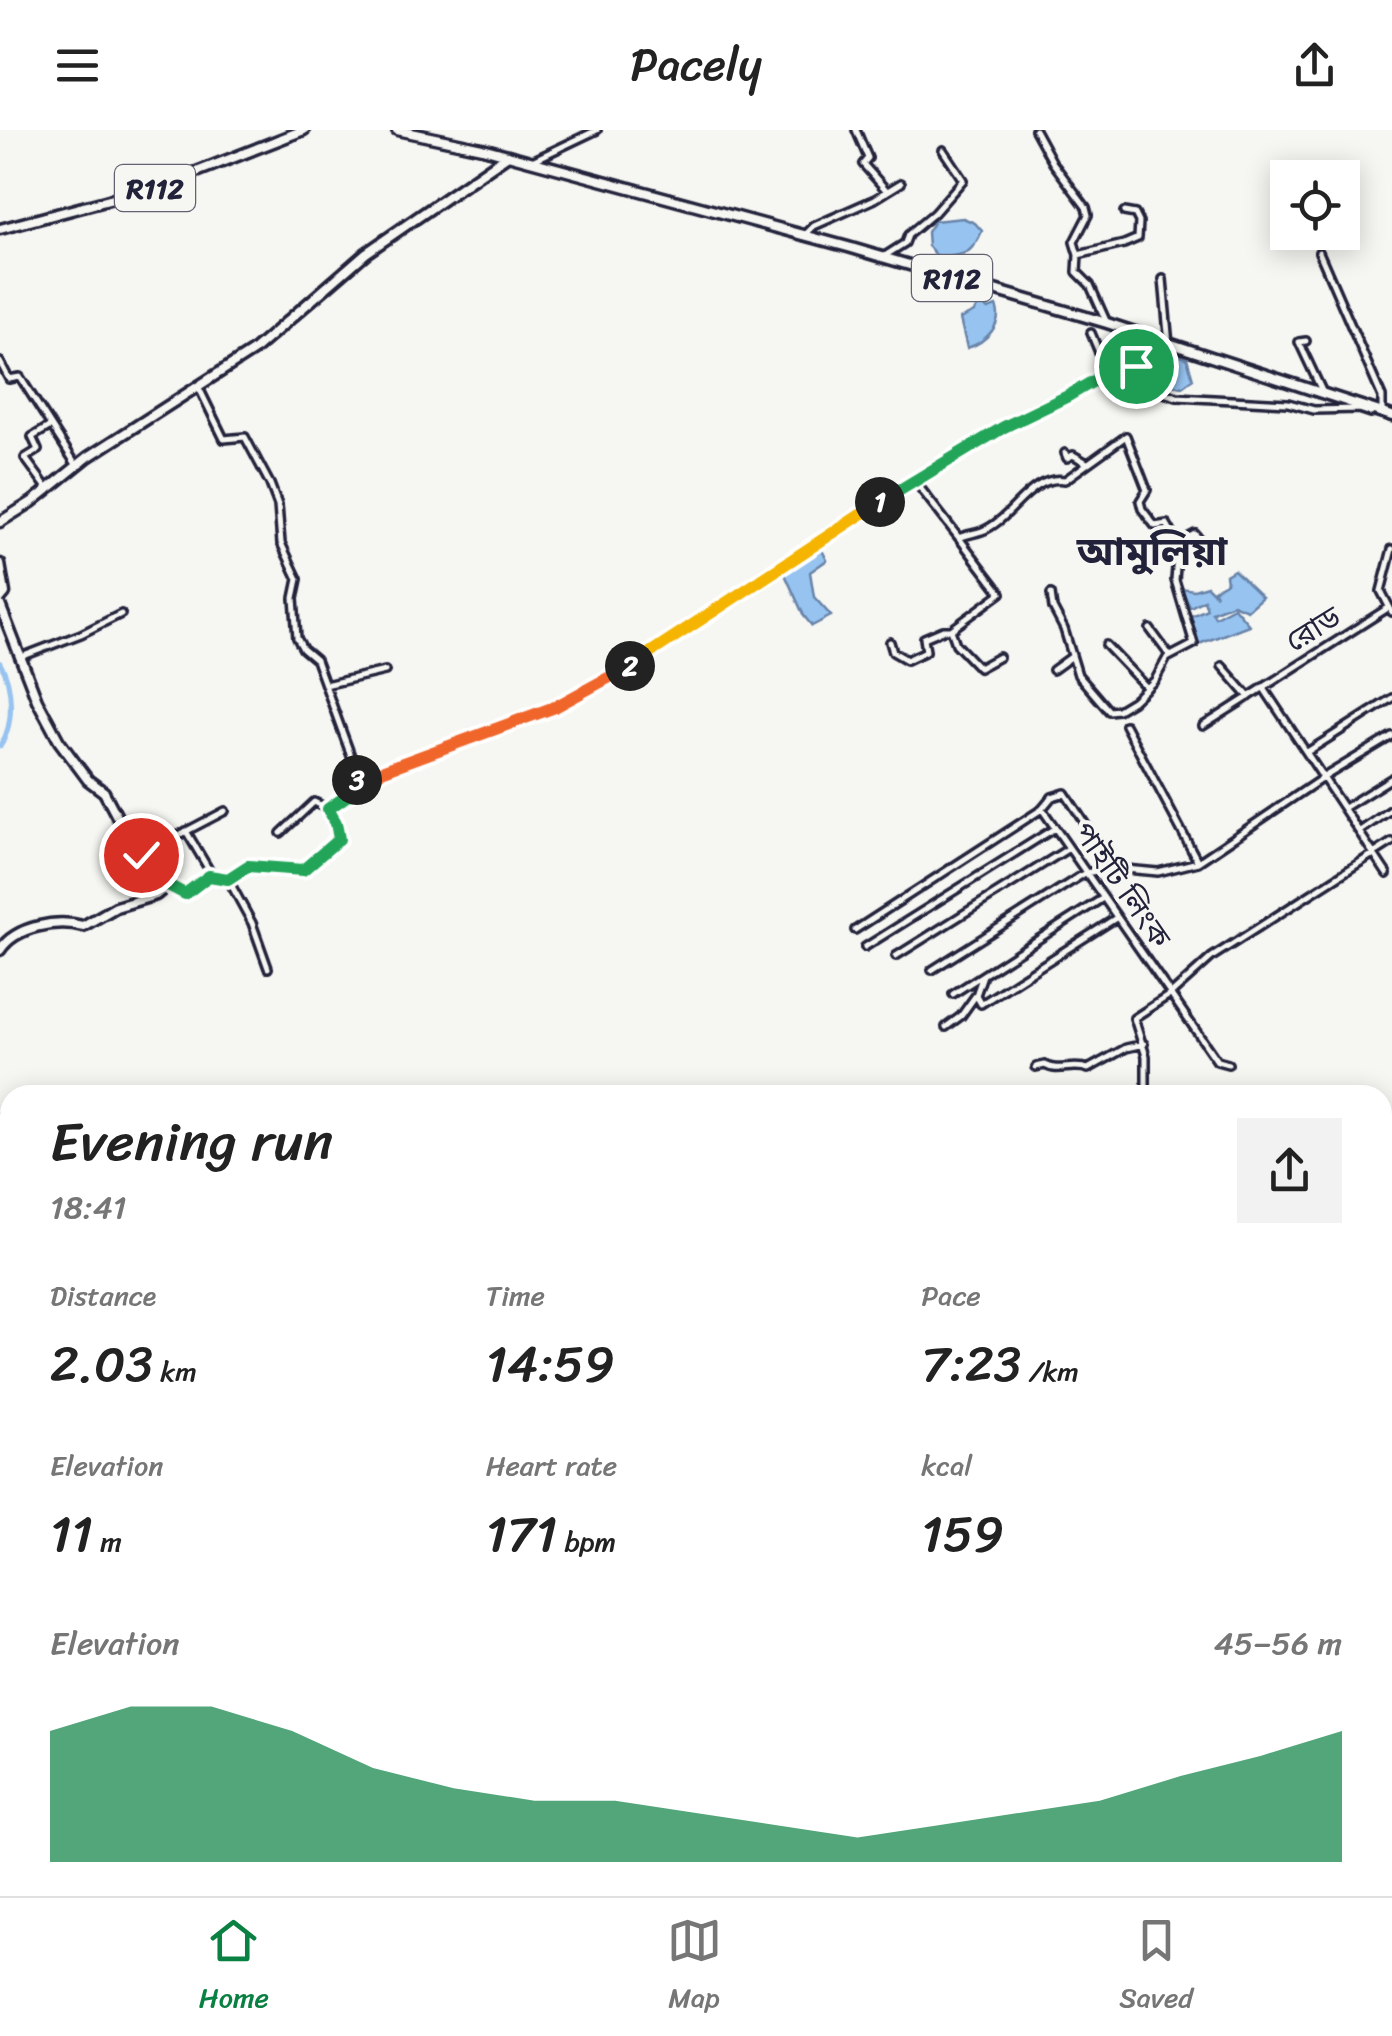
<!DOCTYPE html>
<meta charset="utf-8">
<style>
body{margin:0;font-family:Sriracha,"Noto Sans Bengali",sans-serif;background:#f2f2f2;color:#222;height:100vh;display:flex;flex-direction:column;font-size:38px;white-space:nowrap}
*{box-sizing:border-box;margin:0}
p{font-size:32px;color:#767676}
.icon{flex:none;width:55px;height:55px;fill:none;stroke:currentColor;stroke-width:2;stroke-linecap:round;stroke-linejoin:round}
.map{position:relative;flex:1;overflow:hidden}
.panel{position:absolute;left:0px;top:955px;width:1392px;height:812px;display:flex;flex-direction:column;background:#fff;border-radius:30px 30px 0 0;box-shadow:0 5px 25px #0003}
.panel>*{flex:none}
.controls{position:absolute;left:1270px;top:30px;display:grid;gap:20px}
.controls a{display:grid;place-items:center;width:90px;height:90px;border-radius:0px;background:#fff;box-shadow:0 5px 25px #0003;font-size:50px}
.pin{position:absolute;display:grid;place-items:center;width:85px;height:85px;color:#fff;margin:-42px;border:5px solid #fff;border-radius:50%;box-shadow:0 2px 10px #0007}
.km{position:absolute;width:50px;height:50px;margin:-25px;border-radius:50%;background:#222;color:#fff;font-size:28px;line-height:50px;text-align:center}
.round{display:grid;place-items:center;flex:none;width:105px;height:105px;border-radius:0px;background:#f2f2f2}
.head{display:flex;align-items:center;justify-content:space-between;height:170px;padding:0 50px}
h1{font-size:55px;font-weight:600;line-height:75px}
.metrics{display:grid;grid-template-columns:repeat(3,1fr);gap:15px;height:170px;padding:10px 50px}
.metrics div{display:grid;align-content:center}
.metrics b{font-size:50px;font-weight:600}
.metrics small{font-size:28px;font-weight:400}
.metrics p{font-size:28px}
.chart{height:280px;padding:20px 50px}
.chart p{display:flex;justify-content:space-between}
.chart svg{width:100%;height:180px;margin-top:10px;fill:#0b8043;opacity:.7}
header{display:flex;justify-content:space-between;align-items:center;height:130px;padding:0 50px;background:#fff;font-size:45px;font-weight:600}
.tab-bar{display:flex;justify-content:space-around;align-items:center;height:140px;border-top:2px solid #e0e0e0;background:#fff;font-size:28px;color:#767676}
.tab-bar a{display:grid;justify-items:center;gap:5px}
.tab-bar .active{color:#0b8043}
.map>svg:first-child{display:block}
.green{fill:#a3d89b;stroke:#627d6b;stroke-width:2.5}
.water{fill:#96c3f0;stroke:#6883a8;stroke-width:2.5}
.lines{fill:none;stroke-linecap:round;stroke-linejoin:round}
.canal{stroke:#96c3f0;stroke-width:5}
.minor-casing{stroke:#22223b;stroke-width:12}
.major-casing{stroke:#22223b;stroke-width:15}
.minor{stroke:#f6f6f2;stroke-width:5}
.major{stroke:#f6f6f2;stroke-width:8}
.split-1-casing{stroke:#fff;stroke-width:20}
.split-2-casing{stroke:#fff;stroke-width:20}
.split-3-casing{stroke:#fff;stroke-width:20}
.split-4-casing{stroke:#fff;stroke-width:20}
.split-1{stroke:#22a559;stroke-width:12}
.split-2{stroke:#f5b400;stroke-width:12}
.split-3{stroke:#f0652b;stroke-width:12}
.split-4{stroke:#22a559;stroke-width:12}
.labels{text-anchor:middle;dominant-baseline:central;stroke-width:8;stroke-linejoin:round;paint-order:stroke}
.shield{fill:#f6f6f2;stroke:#626272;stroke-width:2.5}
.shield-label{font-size:28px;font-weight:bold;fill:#22223b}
.street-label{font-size:30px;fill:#22223b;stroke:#f6f6f2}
.district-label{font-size:40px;font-weight:bold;fill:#22223b;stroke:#f6f6f2}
</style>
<header><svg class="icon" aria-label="menu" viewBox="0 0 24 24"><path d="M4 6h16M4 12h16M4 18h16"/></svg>Pacely<svg class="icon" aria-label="share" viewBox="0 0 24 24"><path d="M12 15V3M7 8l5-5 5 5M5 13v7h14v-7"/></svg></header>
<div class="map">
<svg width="1392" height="1766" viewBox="0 0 1392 1766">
<rect width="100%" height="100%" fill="#f6f6f2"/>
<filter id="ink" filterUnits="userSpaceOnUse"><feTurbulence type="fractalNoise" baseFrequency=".01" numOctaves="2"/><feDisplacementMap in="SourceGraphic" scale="20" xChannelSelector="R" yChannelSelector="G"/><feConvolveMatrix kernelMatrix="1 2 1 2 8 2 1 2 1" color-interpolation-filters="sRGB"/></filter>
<g filter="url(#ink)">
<path class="green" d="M 1383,1359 L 1392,1376 L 1392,1526 L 1388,1530 L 1382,1529 Z"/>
<path class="water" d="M 963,88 L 975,93 L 982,101 C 972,125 963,126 938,127 L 928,116 L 927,102 L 934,91 Z
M 980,173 L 988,179 L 996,176 C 1004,194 985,213 967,218 L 960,189 L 974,182 Z
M 1180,226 L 1187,228 L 1193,249 L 1182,257 L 1152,250 L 1148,237 Z
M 821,418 L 827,430 L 810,442 L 814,467 L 831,486 L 812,496 L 804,486 L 784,442 Z
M 1234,440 L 1262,467 L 1247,480 L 1233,474 L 1212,482 L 1215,487 L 1234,477 L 1249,495 L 1199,514 L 1191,486 L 1207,479 L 1204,470 L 1190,477 L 1181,458 L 1194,460 L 1207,456 L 1216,465 L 1214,460 L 1227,452 L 1226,445 Z"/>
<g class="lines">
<path class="canal" d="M 0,533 C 13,554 15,594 0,616"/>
<defs>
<path id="minor" d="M 856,0 L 868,28 L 863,34 L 887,61
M 1035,0 L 1053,33 L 1086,77 L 1088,85 L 1074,112 L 1078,125
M 532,31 L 597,0
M 805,105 L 814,96 L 875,69 L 901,53
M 1319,122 L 1382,267 L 1382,281
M 883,127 L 905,113 L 908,105 L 934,83 L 963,50 L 943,20
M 1163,149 L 1169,215
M 1107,193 L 1090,155 L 1077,142 L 1078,125 L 1124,114 L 1138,108 L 1139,92 L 1135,84 L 1124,82
M 1091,203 L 1108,244
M 1306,211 L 1299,212 L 1322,261
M 1131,229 L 1147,258 L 1177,267 L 1288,273 L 1314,280 L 1359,279 L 1371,283
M 0,232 L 9,249 L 20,247 L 77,336
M 1136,235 L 1160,221
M 199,258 L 224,309 L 245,307 L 270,354 L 278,375 L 281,413 L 298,449 L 294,468 L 297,508 L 303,519 L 316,530 L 359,648
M 1065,323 L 1067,328 L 1073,325 L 1087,333
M 914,350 L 959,408 C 967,404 974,404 982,401 C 1012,390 1030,344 1065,350 L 1126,306 L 1147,360 L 1140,371 L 1142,379 L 1155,396 L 1167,394 L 1178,413 L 1175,450 L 1194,514 L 1167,528 L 1155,550 L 1133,571 L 1118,580 L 1109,581 L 1078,545 L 1064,499 L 1053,478 L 1051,464
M 47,358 L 25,328 L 38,320 L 32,307 L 49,297
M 1178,413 L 1195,404 L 1209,422
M 1392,419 L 1381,461 L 1392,482
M 1150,499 L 1170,526
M 951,500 L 956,514 L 979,538 L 999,527
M 890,512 L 893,522 L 907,530 L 926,521 L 924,508 L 943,500 L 951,500 L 1001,463 L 959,408
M 1106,515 L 1147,558
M 21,527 L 81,504 L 121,484
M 1222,536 L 1249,567
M 1053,540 L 1071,527
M 325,555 L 385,541
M 1263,557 L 1387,744
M 1125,595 L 1198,732
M 1203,596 L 1388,478
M 1307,622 L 1392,568
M 1344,678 L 1392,648
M 1042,679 L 1052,667 L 1065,663 L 1114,738 L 1158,742 L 1198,732 L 1324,647 L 1392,606
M 186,701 L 212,745
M 1360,701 L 1392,679
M 281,703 L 314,672 L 329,679 L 358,658 L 356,650 L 555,577 L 608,550 L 929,340 L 1129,231 L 1130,227 L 1124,211 L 1126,199
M 141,725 L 225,681
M 228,749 L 248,736 L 300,739 L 308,737 L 339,709 L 337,693 L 329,679
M 168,755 L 185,764 L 210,746 L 228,749 L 252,793 L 268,838
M 855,800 L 1042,679 L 1217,931 L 1228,934
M 865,817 L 1055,698
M 896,826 L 1069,718
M 932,840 L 1085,743 L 1114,738
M 983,845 L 976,865 L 981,874 L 1116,788
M 953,864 L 1103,768
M 946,897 L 961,886 L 976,865
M 1036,937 L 1045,935 C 1058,943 1073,933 1088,939 L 1126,918 L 1144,914
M 1146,965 L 1146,926 L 1134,888 L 1171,864 L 1212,827 L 1392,712
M 0,1221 L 10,1216
M 0,1248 L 10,1242
M 0,1274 L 10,1269
M 0,1303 L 10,1298
M 0,1317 L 10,1336
M 0,1375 L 10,1370
M 0,1440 L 10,1435
M 0,1476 L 10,1470
M 8,1500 L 10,1499
M 0,1518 L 10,1529
M 0,1539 L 10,1534
M 1382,1545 L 1392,1560
M 1382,1569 L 1392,1563
M 0,1570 L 10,1565
M 0,1598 L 10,1592
M 1382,1608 L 1385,1606 L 1392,1618
M 0,1630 L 10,1624
M 1382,1636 L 1392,1630
M 0,1640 L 8,1655
M 10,1656 L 4,1657 L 0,1663 L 4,1669 L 10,1670
M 1382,1667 L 1392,1683
M 1382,1721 L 1392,1715
M 0,1743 L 10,1738
M 52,1758 L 57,1766
M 61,1758 L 66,1766
M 382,1758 L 392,1766
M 699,1758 L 704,1766
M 1169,1758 L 1171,1766
M 1228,1758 L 1234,1766
M 10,1766 L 25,1758
M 170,1766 L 181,1758
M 1321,1766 L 1332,1758"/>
<path id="major" d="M 397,0 L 482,18 L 848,117 L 1107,193 L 1392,286
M 0,99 L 158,57 L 304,0
M 0,392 L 32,372 L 88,327 L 253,221 L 366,123 L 508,25
M 0,434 L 5,463 L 0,469
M 0,475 L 37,570 L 59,611 L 88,650 L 104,662 L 133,717 L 168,755 L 156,765 L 116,777 L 83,796 C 57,789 16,796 0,820
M 0,989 L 10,998
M 1382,1728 L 1392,1721
M 1382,1735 L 1392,1728
M 996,1758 L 1025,1766
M 1330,1766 L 1342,1758
M 1340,1766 L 1351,1758"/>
</defs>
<use href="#minor" class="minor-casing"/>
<use href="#major" class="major-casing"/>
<use href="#minor" class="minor"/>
<use href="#major" class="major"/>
</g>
</g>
<g class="lines" filter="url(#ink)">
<defs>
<path id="split-1" d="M 880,372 L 1004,297 L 1068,266 L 1131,229 L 1136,236"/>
<path id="split-2" d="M 630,536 L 880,372"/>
<path id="split-3" d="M 357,650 L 555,577 L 630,536"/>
<path id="split-4" d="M 141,725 L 168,755 L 185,764 L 209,746 L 228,749 L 248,736 L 303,740 L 339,709 L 336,693 L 328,679 L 358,658 L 357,650"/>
</defs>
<use href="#split-1" class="split-1-casing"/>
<use href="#split-2" class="split-2-casing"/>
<use href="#split-3" class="split-3-casing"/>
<use href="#split-4" class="split-4-casing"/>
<use href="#split-1" class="split-1"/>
<use href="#split-2" class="split-2"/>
<use href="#split-3" class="split-3"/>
<use href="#split-4" class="split-4"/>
</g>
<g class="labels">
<g class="shield">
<rect x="115" y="35" width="80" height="46" rx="8"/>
<rect x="912" y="125" width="80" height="46" rx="8"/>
</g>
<g class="shield-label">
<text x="155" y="58">R112</text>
<text x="952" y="148">R112</text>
</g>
<g class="street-label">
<text transform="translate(1313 499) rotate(-32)">রোড</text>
<text transform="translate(1122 755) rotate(55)">পাইটি লিংক</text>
</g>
<g class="district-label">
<text x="1152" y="421">আমুলিয়া</text>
</g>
</g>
</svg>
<div class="controls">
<a><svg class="icon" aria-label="locate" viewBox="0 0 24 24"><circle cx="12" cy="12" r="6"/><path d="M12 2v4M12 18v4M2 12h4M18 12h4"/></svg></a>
</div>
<div class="pin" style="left:1136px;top:236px;background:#1e9e55"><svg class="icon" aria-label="arrive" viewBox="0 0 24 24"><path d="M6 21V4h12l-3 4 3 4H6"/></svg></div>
<div class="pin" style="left:141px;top:725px;background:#d93025"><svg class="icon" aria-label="check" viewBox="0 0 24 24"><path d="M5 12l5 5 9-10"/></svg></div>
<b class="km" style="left:880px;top:372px">1</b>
<b class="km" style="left:630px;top:536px">2</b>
<b class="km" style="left:357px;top:650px">3</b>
<section class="panel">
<div class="head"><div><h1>Evening run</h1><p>18:41</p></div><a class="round"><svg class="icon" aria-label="share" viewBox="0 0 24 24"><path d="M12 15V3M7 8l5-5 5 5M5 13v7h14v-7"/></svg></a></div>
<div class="metrics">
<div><p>Distance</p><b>2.03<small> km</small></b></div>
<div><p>Time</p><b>14:59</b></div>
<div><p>Pace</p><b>7:23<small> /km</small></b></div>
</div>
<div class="metrics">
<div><p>Elevation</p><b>11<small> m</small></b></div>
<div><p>Heart rate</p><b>171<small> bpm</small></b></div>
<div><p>kcal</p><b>159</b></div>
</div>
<div class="chart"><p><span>Elevation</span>45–56 m</p>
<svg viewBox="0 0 160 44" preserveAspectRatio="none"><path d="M0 44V12L10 6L20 6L30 12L40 21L50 26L60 29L70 29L80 32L90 35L100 38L110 35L120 32L130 29L140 23L150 18L160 12V44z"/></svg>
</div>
</section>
</div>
<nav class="tab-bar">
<a class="active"><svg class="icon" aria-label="home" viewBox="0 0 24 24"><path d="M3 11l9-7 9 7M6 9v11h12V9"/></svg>Home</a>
<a><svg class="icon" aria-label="map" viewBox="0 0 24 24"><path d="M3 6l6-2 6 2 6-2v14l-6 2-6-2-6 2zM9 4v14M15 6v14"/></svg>Map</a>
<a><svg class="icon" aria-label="saved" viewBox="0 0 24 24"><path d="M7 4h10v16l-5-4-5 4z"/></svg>Saved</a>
</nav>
